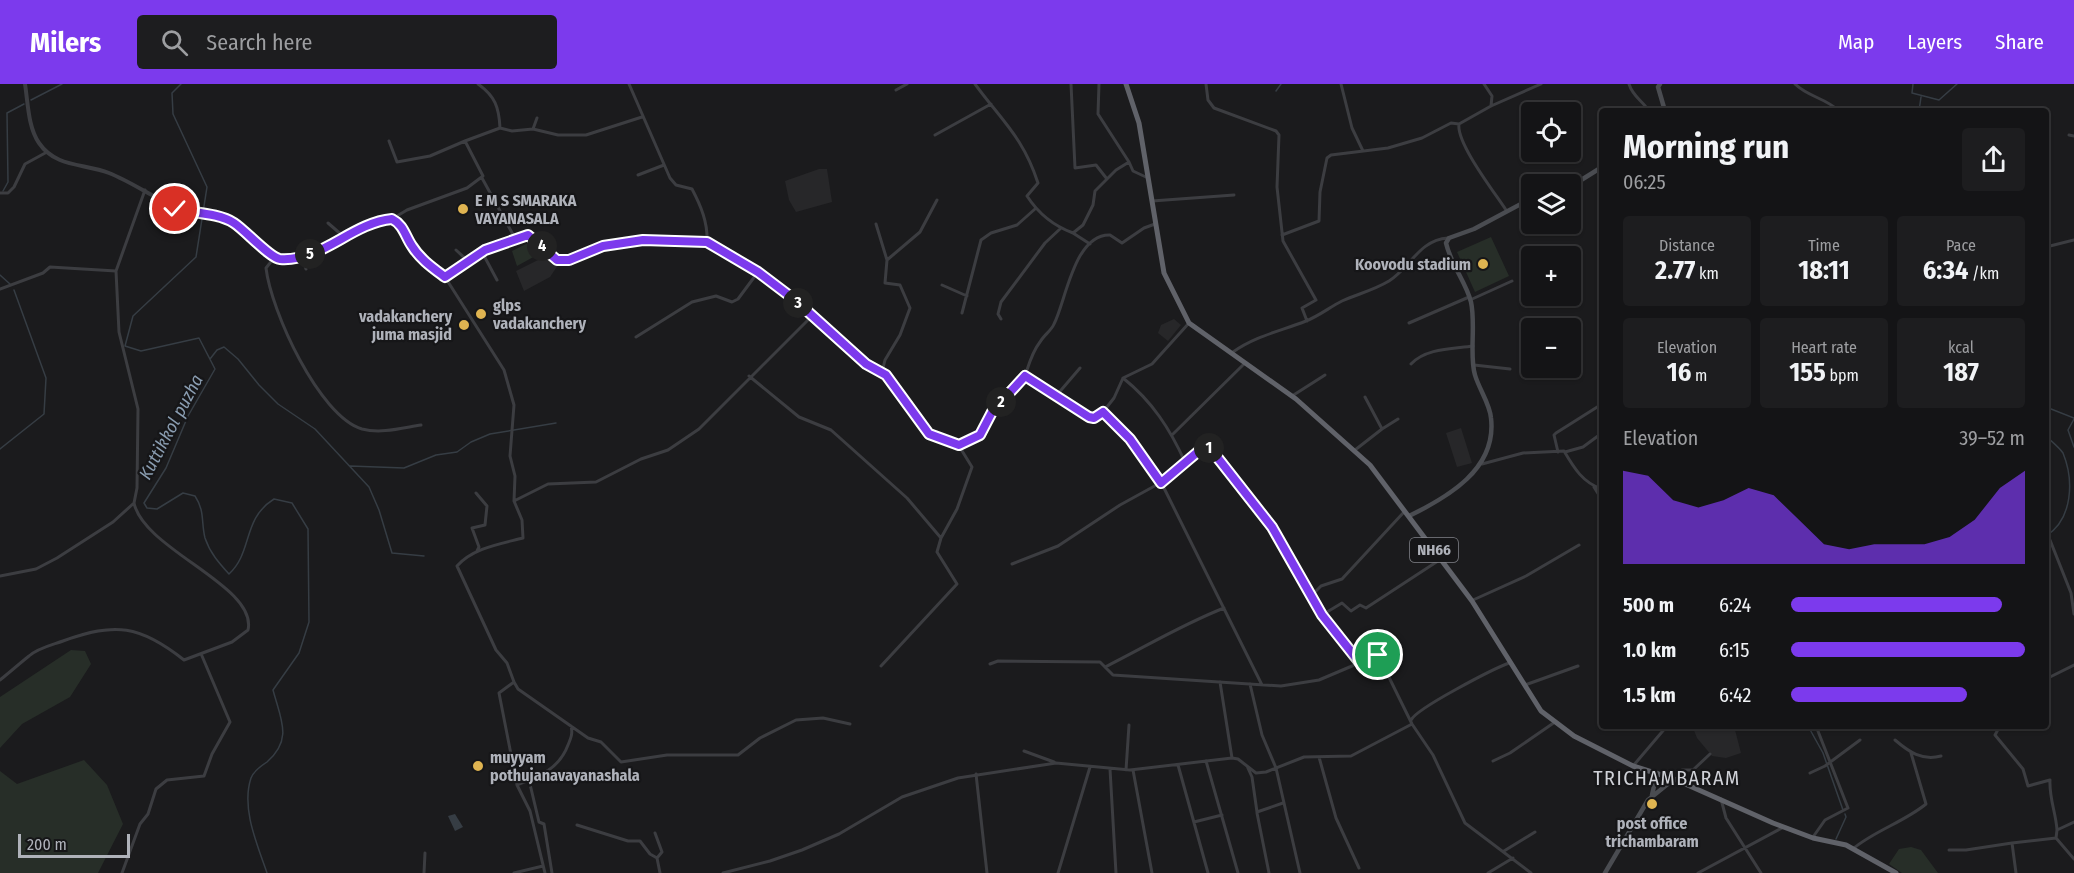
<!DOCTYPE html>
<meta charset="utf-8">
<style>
body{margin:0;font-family:"Fira Sans Condensed",sans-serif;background:#1d1d1f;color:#f1f3f6;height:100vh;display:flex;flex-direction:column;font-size:22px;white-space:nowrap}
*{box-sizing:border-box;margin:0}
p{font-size:20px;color:#9d9ea1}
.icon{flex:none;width:33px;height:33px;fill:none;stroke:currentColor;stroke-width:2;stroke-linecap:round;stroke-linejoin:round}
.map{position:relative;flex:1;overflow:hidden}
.sheet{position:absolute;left:1599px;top:24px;width:450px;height:621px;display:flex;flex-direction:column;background:#141416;border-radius:6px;box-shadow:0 2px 4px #0004,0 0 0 2px #333335}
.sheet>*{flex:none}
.controls{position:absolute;left:1521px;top:18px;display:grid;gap:12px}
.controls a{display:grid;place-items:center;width:60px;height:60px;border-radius:6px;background:#141416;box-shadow:0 2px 4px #0004,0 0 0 2px #333335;font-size:30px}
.scale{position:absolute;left:18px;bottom:15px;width:112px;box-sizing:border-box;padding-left:6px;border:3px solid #afb2ba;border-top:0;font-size:16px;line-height:21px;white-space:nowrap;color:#afb2ba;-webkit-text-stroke:4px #161618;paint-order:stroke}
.pin{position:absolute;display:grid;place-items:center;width:51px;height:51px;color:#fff;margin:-26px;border:3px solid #fff;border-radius:50%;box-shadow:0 2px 6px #0007}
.km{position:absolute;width:30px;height:30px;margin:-15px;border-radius:50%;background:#222;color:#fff;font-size:16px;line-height:30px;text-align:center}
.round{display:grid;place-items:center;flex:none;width:63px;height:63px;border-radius:6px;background:#1d1d1f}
.summary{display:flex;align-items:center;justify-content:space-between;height:102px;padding:0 24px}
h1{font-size:33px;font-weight:700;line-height:45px}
.metrics{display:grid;grid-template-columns:repeat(3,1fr);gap:9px;height:102px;padding:6px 24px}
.metrics div{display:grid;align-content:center;border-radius:6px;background:#1d1d1f;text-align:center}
.metrics b{font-size:26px;font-weight:700}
.metrics small{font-size:16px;font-weight:400}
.metrics p{font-size:16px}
.chart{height:168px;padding:12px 24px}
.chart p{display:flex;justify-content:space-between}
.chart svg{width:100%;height:108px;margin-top:6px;fill:#7c3aed;opacity:.7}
ul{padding:0 24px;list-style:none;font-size:20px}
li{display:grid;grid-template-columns:96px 72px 1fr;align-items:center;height:45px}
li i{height:15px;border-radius:8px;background:#7c3aed}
header{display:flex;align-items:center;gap:36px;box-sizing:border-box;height:84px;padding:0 30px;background:#7c3aed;color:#fff}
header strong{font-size:28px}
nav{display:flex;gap:33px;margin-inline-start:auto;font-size:21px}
.search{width:420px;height:54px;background:#1d1d1f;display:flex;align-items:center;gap:15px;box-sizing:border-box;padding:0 21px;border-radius:6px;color:#9d9ea1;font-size:22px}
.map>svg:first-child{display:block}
.built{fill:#272729}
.green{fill:#272e28}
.water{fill:#363d44}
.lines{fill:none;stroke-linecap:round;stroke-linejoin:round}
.stream{stroke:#363d44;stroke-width:1.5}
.minor{stroke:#3c3d41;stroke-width:3}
.tertiary{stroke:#3c3d41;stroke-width:4}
.secondary{stroke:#4a4c51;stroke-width:4.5}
.trunk{stroke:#606269;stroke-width:5}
.route-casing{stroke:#fff;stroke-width:12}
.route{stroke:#7c3aed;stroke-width:8}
.poi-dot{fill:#dfb451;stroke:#161618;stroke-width:2}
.labels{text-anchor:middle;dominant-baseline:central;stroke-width:4.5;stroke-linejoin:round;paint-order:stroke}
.shield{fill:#161618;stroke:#818389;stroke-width:1.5}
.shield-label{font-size:15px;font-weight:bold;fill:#afb2ba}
.poi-label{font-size:16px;font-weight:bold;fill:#afb2ba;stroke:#161618;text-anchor:start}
.water-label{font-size:18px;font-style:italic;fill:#8a9db1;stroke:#161618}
.quarter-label{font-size:20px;letter-spacing:1.5px;fill:#cfd1d7;stroke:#161618}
</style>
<header>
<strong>Milers</strong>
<div class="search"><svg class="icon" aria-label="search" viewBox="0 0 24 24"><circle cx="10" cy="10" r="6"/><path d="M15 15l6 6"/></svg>Search here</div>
<nav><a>Map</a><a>Layers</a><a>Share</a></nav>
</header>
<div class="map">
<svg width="2074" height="789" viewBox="0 0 2074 789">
<rect width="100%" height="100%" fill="#1b1b1d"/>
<path class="built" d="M 819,85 L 827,85 L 832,118 L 796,128 L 789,116 L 785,97 Z
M 544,169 L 558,181 L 550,193 L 524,207 L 516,187 L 540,175 Z
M 1174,235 L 1181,241 L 1168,257 L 1158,249 L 1161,241 Z
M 1461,344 L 1472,379 L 1457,383 L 1446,349 Z
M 1695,642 L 1734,642 L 1741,669 L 1726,674 L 1712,672 L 1697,654 L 1693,644 Z"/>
<path class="green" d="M 1491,153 L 1509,192 L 1475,208 L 1457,168 Z
M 528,159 L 537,171 L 517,182 L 512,167 Z
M 71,566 L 85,567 L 91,580 L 70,613 L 22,640 L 0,664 L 0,613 Z
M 84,676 L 107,701 L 123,740 L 98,789 L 0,789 L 0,687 L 17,700 Z
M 1911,763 L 1921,766 L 1938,789 L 1902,789 L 1889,780 L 1899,765 Z"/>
<path class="water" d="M 455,730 L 463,743 L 455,747 L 448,732 Z"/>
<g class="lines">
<path class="stream" d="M 181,0 L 172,9 L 173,30 L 207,103 L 196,173 L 133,232 L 125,262 L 141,267 L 199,254 L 215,285 L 188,332 L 166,384 L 144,419 L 147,424 L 157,425 L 183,409 L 195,412 C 205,427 201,438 205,454 C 210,469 219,479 229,490 C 253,468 242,435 274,415 L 292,419 L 308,445 L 309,538 L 299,569 L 273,606 C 281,636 293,655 267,678 C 261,682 253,688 251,694 C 241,724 257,760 267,789
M 1913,0 L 1912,9 L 1939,16 L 1957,0
M 1276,7 L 1281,0
M 31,16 L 62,0
M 1919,27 L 1921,13
M 3,107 L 8,98 L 7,29 L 24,20
M 0,191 L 10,200
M 210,275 L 217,266 L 224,263 L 238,275 L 259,301 L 278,320 L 315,345 L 369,403 L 379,426 L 392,469 L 424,472
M 2046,323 L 2074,334
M 2074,335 L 2068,346 L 2074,363
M 2046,352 C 2051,357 2059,363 2063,369 C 2074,396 2073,435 2046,452
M 0,365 L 44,330 L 46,294 L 14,206
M 350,382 L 404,384 L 436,371 L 457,368 L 471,358 L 490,350 L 556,339
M 1808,642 L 1823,669 L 1843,726
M 1836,755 L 1846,733 L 1845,730"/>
<path class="minor" d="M 629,0 L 670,94 L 676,101 L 692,105 C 701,122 708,139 707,158
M 975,0 C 1002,37 1023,53 1038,99 L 1027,112 C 1038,129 1054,142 1073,149 L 1083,141 L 1093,121 L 1095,107 L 1116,86 L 1129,78 L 1133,87 L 1148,94
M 1071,0 L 1075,84 L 1096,81 L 1107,95
M 1099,0 L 1098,30 L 1129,78
M 1206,0 L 1208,16 L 1214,24 L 1276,47 L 1279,51 L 1277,103 L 1283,157 L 1316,216 L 1302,224 L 1307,237
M 1341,0 L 1352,44 L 1363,67
M 1484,0 L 1492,12 L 1491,22
M 1629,0 C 1633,13 1642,16 1649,27
M 1795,0 C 1808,13 1826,14 1839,27
M 896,6 L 907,0
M 500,44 L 512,47 L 533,45 L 558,51 L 586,51 L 642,33
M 533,45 L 537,34
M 935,51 L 991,20
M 2069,51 L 2074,52
M 389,57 L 397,78 L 430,72 L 465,57
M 638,91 L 664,81
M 482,94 L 516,156
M 0,109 L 8,109 L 14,103 L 25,80 L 47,68
M 1152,117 L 1234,111
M 1506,126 C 1495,109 1456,59 1459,40 L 1491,22 L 1541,0
M 193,129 L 232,137 L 261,160 L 274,174 L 298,173 L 320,167 L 361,142 L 392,135 L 407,126 L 467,104 L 483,92 L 465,57 L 500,44 C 499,23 495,12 478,0
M 392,135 C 404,141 405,152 412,162 C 420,175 433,184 445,193 L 485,166 L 528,151 L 557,175 L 569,176 L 603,162 L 643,156 L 707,158 L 755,186 L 795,216 L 866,280 L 886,291 L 929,350 L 959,361 L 980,351 L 992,328 L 1021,293 L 1033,295 L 1089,333 L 1094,334 L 1103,328 L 1114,314 L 1123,294 L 1152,280 L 1189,239
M 328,139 L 343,152
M 876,140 L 887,176 L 885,199 L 900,201 L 910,224 L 900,251 L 885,276 L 882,288
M 1073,149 L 1090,160
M 1282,151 L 1319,137 L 1320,108 L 1327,74 L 1331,71 L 1388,64 L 1422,54 L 1451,39 L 1459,40
M 2046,163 L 2074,156
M 456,166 L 469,178
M 482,168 L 497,196
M 302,172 L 306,185
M 274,174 L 266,184 C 271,227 319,332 362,345 C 381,350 402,344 421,341
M 887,176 L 920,148 L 937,116
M 445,193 L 504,286 L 514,321 L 510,372 L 515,392 L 514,417 L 522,436 L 523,454 C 500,460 473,464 457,482 L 496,566 L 507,579 L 514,598 L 499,609 L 517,701 L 530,727 L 545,789
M 942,201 L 967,212
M 0,205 L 43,189 L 50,183 L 116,187
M 1470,216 L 1512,197
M 962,229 L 981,156 L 991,149 L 1017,141 L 1035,125
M 1001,235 L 998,230 L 1001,218 L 1045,159 L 1061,144
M 1409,239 L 1469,213
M 636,253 L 692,218 L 716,212 L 732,218 L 738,215 L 758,188
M 1233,268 C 1255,252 1281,247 1306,237 C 1319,232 1330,223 1342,217 C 1358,210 1374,206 1389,197 C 1411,183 1419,156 1448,154
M 1411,280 C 1426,264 1453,265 1473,262
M 1474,281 L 1510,285
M 749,292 L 799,333 L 831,346 L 907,414 L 941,454 L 937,468 L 957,500 L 881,582
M 1025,292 C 1029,280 1032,268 1040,258 C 1044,251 1051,247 1054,240 C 1066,217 1074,150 1110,151 L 1122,159 L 1144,144 L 1155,140
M 1123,294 C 1152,317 1170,345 1185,378
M 1056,312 L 1080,284
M 1292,312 L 1325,291
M 1103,328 L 1130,355 L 1162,400 L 1262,601
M 1382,345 L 1398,335
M 1172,351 L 1245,279
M 1355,366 L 1382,345 L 1365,313
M 1558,368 L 1554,351 L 1556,349 L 1602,320
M 1565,368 L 1583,363 L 1602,349
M 1482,380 L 1523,369 L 1564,367 C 1574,384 1583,399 1602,405
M 1594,403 L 1602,416
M 476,409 L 487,422 L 485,441 L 472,444 L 479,463 L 477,467
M 514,417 L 548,400 L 596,398 L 641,375 L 668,366 L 699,345 L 812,232
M 941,454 L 957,425 L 972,383 L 959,362
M 2050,456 L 2071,509 L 2074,530
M 1012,480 L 1058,462 L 1120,421 L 1171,393 L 1206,362 L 1271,443 L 1310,513
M 0,492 L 36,485 L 57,474 L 113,438 L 134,419 L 137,404 L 138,325 L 119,248 L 116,187 L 145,106
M 1473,516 L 1526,492 L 1579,461
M 1322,531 L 1342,519 L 1351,527 L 1360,521 L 1366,524 L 1441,475
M 1360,579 L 1310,513 L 1321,502 L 1342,495 L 1404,428
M 990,580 L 998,577 L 1100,578 L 1113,591 L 1281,602 L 1319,596 L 1378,571 L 1412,640 L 1433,671 L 1465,739 L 1531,789
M 1105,583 C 1145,563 1183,540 1224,524
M 2046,595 L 2074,581
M 0,596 C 10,588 19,580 29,572 C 38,564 52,561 63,557 C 115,538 140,541 184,576 L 232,558 L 248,546 C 258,502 144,466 134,419
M 514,598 L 518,605 L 588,654 L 601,658 L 621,678 L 667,671 L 738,671 L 760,654 L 796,636 L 823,634 L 850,640
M 1220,598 L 1232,674
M 1250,600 L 1262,651 L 1276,684 L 1300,789
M 1525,601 L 1578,582
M 1411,636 C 1417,624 1493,585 1509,579
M 2000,642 L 1995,651 L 2023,685 L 2028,702 L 2050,696 C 2049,714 2056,729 2057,746
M 1895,656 C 1909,668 1922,677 1941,672
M 1024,667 L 1054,678
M 1319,673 L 1336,734 L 1359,784
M 1206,677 L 1238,789
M 1493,677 L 1510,669 L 1555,638
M 1178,681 L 1208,789
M 1247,682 L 1252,693 L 1257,728 L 1283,719
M 1633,682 L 1667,642
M 1110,685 L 1116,789
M 1126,686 L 1129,641
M 1133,686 L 1152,789
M 1810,689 L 1825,682 L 1860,656
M 976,690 L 987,789
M 529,696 L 539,738 L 544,740 L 552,789
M 1680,697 L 1682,686 L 1693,686 L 1710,670
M 517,701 C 540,692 559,685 568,661 C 571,654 573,649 571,642
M 1721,715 L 1726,734 L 1761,789
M 1257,729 L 1269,789
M 1194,738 L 1222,731
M 577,741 L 628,757 L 640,757 L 650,770 L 657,774
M 655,749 L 662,768 L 657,774 L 660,789
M 1813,753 L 1825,736 L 1848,724 L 1816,642
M 2056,754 L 2057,746 L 2074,738
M 1854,764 C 1876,746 1904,738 1926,720 L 1911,669
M 1949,766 L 1966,766 L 2012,759
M 1504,767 L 1535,748
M 122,789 L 140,740 L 148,730 L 156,705 L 167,696 L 204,692 L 212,670 L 230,638 L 202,572
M 424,789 L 425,769
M 514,789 L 543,782
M 723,789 L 770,777 L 802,766 L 839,750 L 902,713 L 958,694 L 1056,679 L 1130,686 L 1232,674 L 1238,675 L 1256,689 L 1266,688 L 1304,673 L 1351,672 L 1412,640
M 1058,789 L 1090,683
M 1488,789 L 1513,774
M 1698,789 L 1782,744
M 2016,789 L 2012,759 L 2056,754 L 2074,775"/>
<path class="tertiary" d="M 25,0 C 28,19 28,43 39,59 C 56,84 84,79 109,89 C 137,100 166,123 193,129"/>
<path class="secondary" d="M 1660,0 L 1658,3 L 1665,27
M 1570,103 L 1602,83
M 1409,432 C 1448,413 1497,385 1491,334 C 1490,320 1479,305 1475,291 C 1469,272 1476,241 1471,218 C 1466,198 1451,181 1446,159 L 1449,154 L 1474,145 L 1532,114
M 1652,711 L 1657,689
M 1605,789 L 1648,716 L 1674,695"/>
<path class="trunk" d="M 1126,0 L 1139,39 L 1164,189 L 1189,239 L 1296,315 L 1370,381 L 1472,517 L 1541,627 L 1574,652 L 1633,682 L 1674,695 L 1773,739 L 1813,754 L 1846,761 L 1896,789"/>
</g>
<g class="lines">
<defs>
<path id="route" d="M 175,125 C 192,129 219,129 234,139 C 245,146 270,174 280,175 C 322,178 351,139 392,135 C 404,141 405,152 412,162 C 420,175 433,184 445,193 L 485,166 L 528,151 L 557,176 L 569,176 L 603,162 L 643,156 L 707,158 L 758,188 L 795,216 L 866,280 L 886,291 L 929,350 L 959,361 L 980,351 L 992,328 L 1025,292 L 1089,333 L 1094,334 L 1103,328 L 1130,355 L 1161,399 L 1200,366 L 1206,362 L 1210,364 L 1272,443 L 1322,531 L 1360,579 L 1378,571"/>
</defs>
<use href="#route" class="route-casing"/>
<use href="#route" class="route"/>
</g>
<g class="poi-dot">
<circle cx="463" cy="125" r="6"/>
<circle cx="1483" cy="180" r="6"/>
<circle cx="481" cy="230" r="6"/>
<circle cx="464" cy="241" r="6"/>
<circle cx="478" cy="682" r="6"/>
<circle cx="1652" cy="720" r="6"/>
</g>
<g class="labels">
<rect class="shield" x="1410" y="454" width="48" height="24" rx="4.5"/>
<g class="shield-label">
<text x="1434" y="466">NH66</text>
</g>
<g class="poi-label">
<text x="475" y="116">E M S SMARAKA<tspan x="475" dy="18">VAYANASALA</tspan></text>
<text x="1471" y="180" text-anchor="end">Koovodu stadium</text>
<text x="493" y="221">glps<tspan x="493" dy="18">vadakanchery</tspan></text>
<text x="452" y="232" text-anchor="end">vadakanchery<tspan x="452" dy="18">juma masjid</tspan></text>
<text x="490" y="673">muyyam<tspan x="490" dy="18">pothujanavayanashala</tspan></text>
<text x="1652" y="739" text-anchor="middle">post office<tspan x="1652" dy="18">trichambaram</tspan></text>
</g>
<g class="water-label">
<text transform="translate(171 343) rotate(-62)">Kuttikkol puzha</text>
</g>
<g class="quarter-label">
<text x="1667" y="694">TRICHAMBARAM</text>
</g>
</g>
</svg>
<div class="controls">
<a><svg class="icon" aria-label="locate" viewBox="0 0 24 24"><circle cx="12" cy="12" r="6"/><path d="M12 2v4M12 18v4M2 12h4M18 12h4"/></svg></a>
<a><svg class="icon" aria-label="layers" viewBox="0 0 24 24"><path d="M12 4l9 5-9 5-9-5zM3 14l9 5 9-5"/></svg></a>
<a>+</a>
<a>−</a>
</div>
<div class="scale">200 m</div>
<div class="pin" style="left:1378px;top:571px;background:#1e9e55"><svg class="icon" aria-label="arrive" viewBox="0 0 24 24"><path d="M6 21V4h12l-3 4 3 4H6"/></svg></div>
<div class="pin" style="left:175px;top:125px;background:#d93025"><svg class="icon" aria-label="check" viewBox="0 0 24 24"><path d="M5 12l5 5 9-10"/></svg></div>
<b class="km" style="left:1209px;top:364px">1</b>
<b class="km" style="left:1001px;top:318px">2</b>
<b class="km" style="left:798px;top:219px">3</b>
<b class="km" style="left:542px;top:162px">4</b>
<b class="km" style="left:310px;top:170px">5</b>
<section class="sheet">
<div class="summary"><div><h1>Morning run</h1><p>06:25</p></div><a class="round"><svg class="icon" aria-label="share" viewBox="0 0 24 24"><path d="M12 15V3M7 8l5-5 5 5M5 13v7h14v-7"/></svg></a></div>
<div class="metrics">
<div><p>Distance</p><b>2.77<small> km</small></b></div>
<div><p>Time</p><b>18:11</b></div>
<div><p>Pace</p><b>6:34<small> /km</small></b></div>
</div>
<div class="metrics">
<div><p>Elevation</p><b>16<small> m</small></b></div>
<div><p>Heart rate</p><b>155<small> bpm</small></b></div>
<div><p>kcal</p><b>187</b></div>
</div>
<div class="chart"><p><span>Elevation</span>39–52 m</p>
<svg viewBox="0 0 160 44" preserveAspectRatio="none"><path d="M0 44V6L10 8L20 18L30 21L40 18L50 13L60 16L70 26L80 36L90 38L100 36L110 36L120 36L130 33L140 26L150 13L160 6V44z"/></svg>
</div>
<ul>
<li><b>500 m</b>6:24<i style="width:90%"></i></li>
<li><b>1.0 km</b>6:15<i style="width:100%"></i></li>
<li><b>1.5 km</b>6:42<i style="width:75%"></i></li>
</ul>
</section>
</div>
